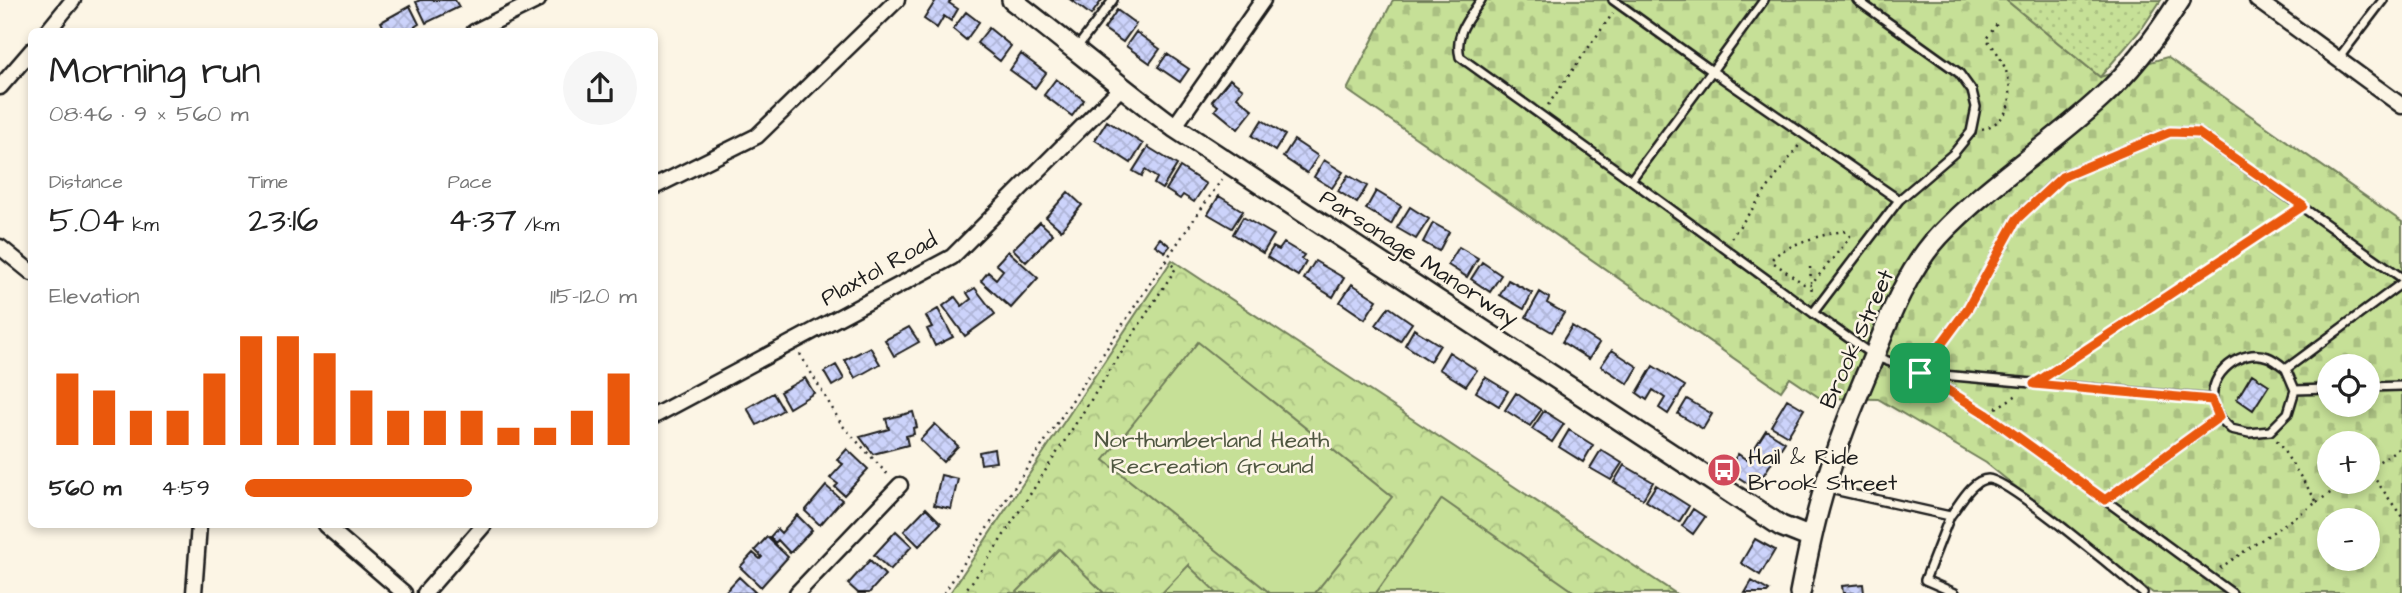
<!DOCTYPE html>
<meta charset="utf-8">
<style>
body{margin:0;font-family:"Architects Daughter",sans-serif;background:#f6f6f6;color:#222;height:100vh;display:flex;flex-direction:column;font-size:26px;white-space:nowrap}
*{box-sizing:border-box;margin:0}
p{font-size:23px;color:#767676}
.icon{flex:none;width:38px;height:38px;fill:none;stroke:currentColor;stroke-width:2;stroke-linecap:round;stroke-linejoin:round}
.map{position:relative;flex:1;overflow:hidden}
.sheet{position:absolute;left:28px;top:28px;width:630px;height:500px;display:flex;flex-direction:column;background:#fff;border-radius:10px;box-shadow:0 4px 10px #0003}
.sheet>*{flex:none}
.tools{position:absolute;left:2317px;top:354px;display:grid;gap:14px}
.tools a{display:grid;place-items:center;width:63px;height:63px;border-radius:50%;background:#fff;box-shadow:0 4px 10px #0003;font-size:35px}
.pin{position:absolute;display:grid;place-items:center;width:60px;height:60px;color:#fff;margin:-30px;border-radius:14px;box-shadow:0 4px 10px #0006}
.round{display:grid;place-items:center;flex:none;width:74px;height:74px;border-radius:37px;background:#f6f6f6}
.overview{display:flex;align-items:center;justify-content:space-between;height:119px;padding:0 21px}
h1{font-size:38px;font-weight:600;line-height:52px}
.stats{display:grid;grid-template-columns:repeat(3,1fr);gap:10px;height:119px;padding:7px 21px}
.stats div{display:grid;align-content:center}
.stats b{font-size:35px;font-weight:600}
.stats small{font-size:19px;font-weight:400}
.stats p{font-size:19px}
.chart{height:196px;padding:14px 21px}
.chart p{display:flex;justify-content:space-between}
.chart svg{width:100%;height:126px;margin-top:7px;stroke:#ea580c;stroke-width:6}
ul{padding:0 21px;list-style:none;font-size:23px}
li{display:grid;grid-template-columns:112px 84px 1fr;align-items:center;height:52px}
li i{height:18px;border-radius:9px;background:#ea580c}
.map>svg:first-child{display:block}
.cemetery{fill:url(#cemetery-stones);stroke:#717e5a;stroke-width:2;fill-rule:evenodd}
.park{fill:url(#park-crowns);stroke:#717e5a;stroke-width:2}
.garden{fill:url(#garden-dots);stroke:#717e5a;stroke-width:2}
.pitch{fill:#c6e097;stroke:#717e5a;stroke-width:2}
.building{fill:url(#building-cross-hatch);stroke:#1c1c1c;stroke-width:2}
.lines{fill:none;stroke-linecap:round;stroke-linejoin:round}
.lane-casing{stroke:#1c1c1c;stroke-width:12}
.street-casing{stroke:#1c1c1c;stroke-width:19}
.secondary-casing{stroke:#1c1c1c;stroke-width:24}
.path{stroke:#1c1c1c;stroke-width:2.5;stroke-dasharray:2 5;stroke-linecap:butt}
.lane{stroke:#fcf5e5;stroke-width:7}
.street{stroke:#fcf5e5;stroke-width:14}
.secondary{stroke:#fcf5e5;stroke-width:19}
.route-casing{stroke:#fff;stroke-width:14}
.route{stroke:#ea580c;stroke-width:9}
.labels{text-anchor:middle;dominant-baseline:central;stroke-width:5;stroke-linejoin:round;paint-order:stroke}
.street-label{font-size:23px;fill:#1c1c1c;stroke:#fcf5e5}
.park-label{font-size:23px;fill:#4f5741;stroke:#fcf5e5}
.poi-label{font-size:23px;fill:#1c1c1c;stroke:#fcf5e5;text-anchor:start}
</style>
<div class="map">
<svg width="2402" height="593" viewBox="0 0 2402 593">
<defs>
<pattern id="cemetery-stones" width="16" height="16" patternUnits="userSpaceOnUse" patternTransform="scale(1.75)"><rect width="16" height="16" fill="#c6e097"/><path d="M2 7V4a2 2 0 0 1 4 0v3zM10 15v-3a2 2 0 0 1 4 0v3z" fill="#aac082"/></pattern>
<pattern id="park-crowns" width="20" height="18" patternUnits="userSpaceOnUse" patternTransform="scale(1.75)"><rect width="20" height="18" fill="#c6e097"/><path d="M2 6a3 3 0 1 1 6 0M12 15a3 3 0 1 1 6 0" fill="none" stroke="#aac082"/></pattern>
<pattern id="garden-dots" width="8" height="8" patternUnits="userSpaceOnUse" patternTransform="scale(1.75)"><rect width="8" height="8" fill="#c6e097"/><path d="M2 2h.1M6 6h.1" fill="none" stroke="#aac082" stroke-width="1.8" stroke-linecap="round"/></pattern>
<pattern id="building-cross-hatch" width="8" height="8" patternUnits="userSpaceOnUse" patternTransform="scale(1.75)"><rect width="8" height="8" fill="#ccd3fb"/><path d="M0 0l8 8M0 8l8-8" fill="none" stroke="#afb5d7"/></pattern>
</defs>
<rect width="100%" height="100%" fill="#fcf5e5"/>
<filter id="ink" filterUnits="userSpaceOnUse"><feTurbulence type="fractalNoise" baseFrequency=".0143" numOctaves="2"/><feDisplacementMap in="SourceGraphic" scale="14" xChannelSelector="R" yChannelSelector="G"/><feConvolveMatrix kernelMatrix="1 2 1 2 8 2 1 2 1" color-interpolation-filters="sRGB"/></filter>
<g filter="url(#ink)">
<path class="cemetery" d="M 1393,0 L 2006,0 L 2100,77 L 2167,57 L 2402,222 L 2402,593 L 2153,593 L 2086,543 L 1986,463 L 1878,399 L 1820,398 L 1790,378 L 1781,391 L 1347,90 ZM 2329,366 L 2368,366 L 2368,404 L 2329,404 ZM 2329,443 L 2368,443 L 2368,481 L 2329,481 ZM 2329,520 L 2368,520 L 2368,558 L 2329,558 Z"/>
<path class="park" d="M 1172,260 L 1675,593 L 950,593 Z"/>
<path class="garden" d="M 2006,0 L 2161,0 L 2143,27 L 2100,77 Z"/>
<path class="pitch" d="M 1198,342 L 1392,497 L 1315,593 L 1270,593 L 1104,460 Z
M 1442,499 L 1576,593 L 1376,593 Z
M 1059,549 L 1104,593 L 1016,593 Z
M 1189,565 L 1189,566 L 1217,593 L 1162,593 Z"/>
<path class="building" d="M 420,0 L 455,0 L 459,7 L 426,23 L 416,2 Z
M 936,0 L 951,0 L 949,3 L 958,9 L 951,21 L 944,16 L 937,28 L 924,19 Z
M 1071,0 L 1102,0 L 1091,15 Z
M 410,6 L 419,24 L 406,32 L 386,32 L 381,22 Z
M 1117,10 L 1136,24 L 1123,42 L 1104,29 Z
M 966,12 L 979,22 L 966,40 L 953,29 Z
M 989,28 L 1011,46 L 1000,61 L 977,43 Z
M 1136,32 L 1160,49 L 1150,63 L 1126,46 Z
M 1021,54 L 1046,73 L 1035,88 L 1010,70 Z
M 1167,54 L 1189,69 L 1180,82 L 1158,67 Z
M 1056,79 L 1084,100 L 1072,116 L 1044,95 Z
M 1230,79 L 1243,89 L 1237,97 L 1253,110 L 1238,129 L 1215,110 L 1218,106 L 1212,101 Z
M 1262,120 L 1285,135 L 1275,151 L 1252,136 Z
M 1107,121 L 1143,144 L 1131,163 L 1095,140 Z
M 1294,140 L 1318,156 L 1307,173 L 1283,157 Z
M 1148,147 L 1177,165 L 1162,189 L 1154,184 L 1157,178 L 1145,170 L 1142,176 L 1133,171 Z
M 1324,160 L 1343,172 L 1332,188 L 1314,177 Z
M 1180,167 L 1206,184 L 1194,202 L 1183,195 L 1180,199 L 1166,190 Z
M 1348,175 L 1367,186 L 1357,203 L 1338,191 Z
M 1376,191 L 1401,206 L 1391,224 L 1366,209 Z
M 1068,192 L 1082,205 L 1061,230 L 1046,217 Z
M 1219,196 L 1243,211 L 1232,228 L 1208,214 Z
M 1410,207 L 1429,219 L 1416,239 L 1397,228 Z
M 1243,217 L 1274,235 L 1263,253 L 1233,234 Z
M 1040,222 L 1053,234 L 1026,262 L 1013,249 Z
M 1433,223 L 1449,232 L 1439,251 L 1423,242 Z
M 1160,238 L 1170,246 L 1165,252 L 1155,245 Z
M 1284,243 L 1304,255 L 1301,259 L 1306,262 L 1298,276 L 1267,257 L 1273,247 L 1279,250 Z
M 1459,247 L 1478,258 L 1467,277 L 1448,265 Z
M 1008,251 L 1038,278 L 1011,308 L 981,281 L 988,272 L 996,279 L 1003,270 L 996,264 Z
M 1315,261 L 1344,278 L 1333,297 L 1304,279 Z
M 1482,262 L 1501,275 L 1490,292 L 1471,279 Z
M 1508,280 L 1532,293 L 1524,309 L 1500,295 Z
M 1352,284 L 1377,300 L 1365,319 L 1340,302 Z
M 975,288 L 995,314 L 965,336 L 943,306 L 955,297 L 962,306 L 971,299 L 967,293 Z
M 1540,292 L 1549,298 L 1547,303 L 1564,313 L 1552,332 L 1526,317 Z
M 1389,307 L 1412,323 L 1400,341 L 1376,325 Z
M 938,309 L 953,337 L 935,346 L 927,329 L 932,327 L 926,316 Z
M 1572,326 L 1599,343 L 1589,359 L 1562,342 Z
M 909,327 L 919,342 L 894,356 L 885,340 Z
M 1414,329 L 1440,345 L 1430,361 L 1405,345 Z
M 870,347 L 880,364 L 855,378 L 845,360 Z
M 1612,350 L 1638,367 L 1628,384 L 1601,366 Z
M 1449,352 L 1477,370 L 1466,386 L 1439,369 Z
M 836,365 L 844,379 L 832,386 L 824,372 Z
M 1653,366 L 1685,386 L 1668,414 L 1659,408 L 1665,398 L 1653,390 L 1647,400 L 1637,393 Z
M 2252,374 L 2269,385 L 2253,410 L 2237,399 Z
M 1485,377 L 1508,391 L 1499,406 L 1476,392 Z
M 805,378 L 814,393 L 789,408 L 780,392 Z
M 773,393 L 783,410 L 757,425 L 747,408 Z
M 1516,393 L 1541,410 L 1530,426 L 1505,410 Z
M 1687,399 L 1712,414 L 1703,429 L 1678,414 Z
M 1787,399 L 1804,409 L 1788,436 L 1771,426 Z
M 1544,411 L 1564,424 L 1552,442 L 1532,429 Z
M 913,412 L 917,427 L 913,428 L 914,434 L 906,436 L 908,445 L 873,454 L 860,437 L 889,429 L 886,419 Z
M 935,424 L 958,446 L 943,462 L 920,440 Z
M 1569,430 L 1593,445 L 1583,462 L 1559,447 Z
M 1766,430 L 1785,442 L 1755,488 L 1727,470 L 1738,454 L 1747,460 Z
M 847,449 L 868,469 L 844,495 L 835,487 L 838,484 L 830,478 L 843,464 L 837,460 Z
M 994,449 L 996,462 L 981,464 L 979,452 Z
M 1601,450 L 1622,463 L 1611,480 L 1590,468 Z
M 1624,465 L 1653,482 L 1643,499 L 1614,482 Z
M 941,475 L 958,479 L 951,509 L 934,505 Z
M 1656,485 L 1689,506 L 1679,522 L 1646,501 Z
M 826,486 L 842,500 L 820,525 L 805,511 Z
M 926,508 L 941,523 L 919,546 L 904,531 Z
M 1693,509 L 1705,517 L 1693,534 L 1682,526 Z
M 797,515 L 812,530 L 790,553 L 778,540 L 775,543 L 770,537 L 777,529 L 781,533 Z
M 896,531 L 912,546 L 890,570 L 874,555 Z
M 767,537 L 788,557 L 761,587 L 740,567 L 753,553 L 760,559 L 762,557 L 755,550 Z
M 1755,539 L 1775,550 L 1760,575 L 1741,563 Z
M 870,560 L 885,575 L 869,593 L 858,593 L 848,584 Z
M 739,577 L 756,593 L 724,593 Z
M 1752,581 L 1769,591 L 1767,593 L 1745,593 Z
M 1863,584 L 1864,593 L 1843,593 L 1842,586 Z"/>
<g class="lines">
<defs>
<path id="lane" d="M 1481,0 C 1468,19 1454,34 1460,57 L 1631,180
M 1613,0 L 1712,71 L 1631,180 L 1813,313
M 1764,0 L 1712,71 L 1899,200 L 1954,153 L 1971,132 L 1976,107 L 1972,91 L 1959,73 L 1857,0
M 1076,49 L 1113,0
M 2338,59 L 2383,0
M 1899,200 L 1813,313 L 1874,356 L 1920,373 L 2212,399
M 2402,278 L 2198,133 L 2170,132 L 2061,177 L 2017,219 L 1968,308 L 1920,373 L 1986,414 L 2105,500 L 2219,417 L 2231,429 L 2249,433 L 2270,431 L 2288,413 L 2295,390 L 2286,369 L 2402,283
M 2368,387 L 2402,386
M 2295,390 L 2329,389
M 2219,417 C 2217,412 2214,407 2213,402 C 2208,374 2241,347 2268,357 C 2274,359 2281,365 2286,369
M 1825,488 L 1950,516 L 1925,580 L 1955,593
M 2105,500 L 2232,593
M 1950,516 C 1959,505 1972,479 1988,479 C 2008,479 2122,575 2143,593"/>
<path id="street" d="M 2257,0 L 2402,106
M 47,32 L 73,0
M 474,32 L 538,0
M 0,87 L 32,50
M 1174,127 L 1263,0
M 654,187 L 757,136 L 897,0
M 0,247 L 32,273
M 654,416 L 952,257 L 1121,88
M 325,525 L 404,593
M 194,593 L 199,525
M 425,593 L 484,525
M 797,593 L 900,485"/>
<path id="secondary" d="M 1012,0 C 1067,42 1119,86 1174,127 L 1781,526 L 1811,538
M 1800,593 C 1806,562 1812,531 1821,500 C 1834,451 1854,403 1874,356 C 1890,315 1908,269 1939,236 C 1988,184 2048,147 2100,99 C 2132,70 2157,36 2180,0"/>
</defs>
<use href="#lane" class="lane-casing"/>
<use href="#street" class="street-casing"/>
<use href="#secondary" class="secondary-casing"/>
<path class="path" d="M 1548,105 L 1613,13
M 1982,129 C 2027,117 2010,62 1986,39 L 1997,24
M 1844,231 L 1850,236 L 1848,240 L 1811,285 L 1804,284 L 1774,263 L 1772,259 C 1786,244 1824,234 1844,231 Z
M 1731,238 L 1800,144
M 1810,267 L 1812,295
M 800,354 L 842,425 L 888,475
M 2052,372 L 2292,214
M 1996,408 L 2017,395
M 2368,469 L 2402,517
M 2368,469 L 2402,446
M 2317,502 L 2348,481
M 2220,568 L 2317,502 L 2276,439
M 944,593 L 1161,267 L 1222,179
M 963,593 L 982,569 L 1176,268 L 1165,260"/>
<use href="#lane" class="lane"/>
<use href="#street" class="street"/>
<use href="#secondary" class="secondary"/>
</g>
</g>
<g class="lines" filter="url(#ink)">
<defs>
<path id="route" d="M 2170,132 L 2198,133 L 2303,206 L 2034,384 L 2212,400 L 2219,417 L 2105,500 L 1986,414 L 1920,373 L 1968,308 L 2017,219 L 2062,177 Z"/>
</defs>
<use href="#route" class="route-casing"/>
<use href="#route" class="route"/>
</g>
<defs>
<symbol id="bus-disc" viewBox="-11 -11 22 22"><circle r="9.5" fill="#d1495b" stroke="#fcf5e5"/><path d="M-5-6H5V4H4V6H2V4H-2V6H-4V4H-5ZM-3.5-4V0h7V-4ZM-3.5 1.2v1.5H-2V1.2ZM2 1.2v1.5H3.5V1.2Z" fill="#fff"/></symbol>
</defs>
<g fill-rule="evenodd">
<use href="#bus-disc" x="1705" y="451" width="38" height="38"/>
</g>
<g class="labels">
<g class="street-label">
<text transform="translate(1419 258) rotate(33)">Parsonage Manorway</text>
<text transform="translate(879 269) rotate(-29)">Plaxtol Road</text>
<text transform="translate(1857 339) rotate(-66)">Brook Street</text>
</g>
<g class="park-label">
<text x="1212" y="440">Northumberland Heath<tspan x="1212" dy="26">Recreation Ground</tspan></text>
</g>
<g class="poi-label">
<text x="1748" y="457">Hail &amp; Ride<tspan x="1748" dy="26">Brook Street</tspan></text>
</g>
</g>
</svg>
<div class="tools">
<a><svg class="icon" aria-label="locate" viewBox="0 0 24 24"><circle cx="12" cy="12" r="6"/><path d="M12 2v4M12 18v4M2 12h4M18 12h4"/></svg></a>
<a>+</a>
<a>−</a>
</div>
<div class="pin" style="left:1920px;top:373px;background:#1e9e55"><svg class="icon" aria-label="arrive" viewBox="0 0 24 24"><path d="M6 21V4h12l-3 4 3 4H6"/></svg></div>
<section class="sheet">
<div class="overview"><div><h1>Morning run</h1><p>08:46 · 9 × 560 m</p></div><a class="round"><svg class="icon" aria-label="share" viewBox="0 0 24 24"><path d="M12 15V3M7 8l5-5 5 5M5 13v7h14v-7"/></svg></a></div>
<div class="stats">
<div><p>Distance</p><b>5.04<small> km</small></b></div>
<div><p>Time</p><b>23:16</b></div>
<div><p>Pace</p><b>4:37<small> /km</small></b></div>
</div>
<div class="chart"><p><span>Elevation</span>115–120 m</p>
<svg viewBox="0 0 160 44" preserveAspectRatio="none"><path d="M5 44V19M15 44V25M25 44V32M35 44V32M45 44V19M55 44V6M65 44V6M75 44V12M85 44V25M95 44V32M105 44V32M115 44V32M125 44V38M135 44V38M145 44V32M155 44V19"/></svg>
</div>
<ul>
<li><b>560 m</b>4:59<i style="width:58%"></i></li>
</ul>
</section>
</div>
